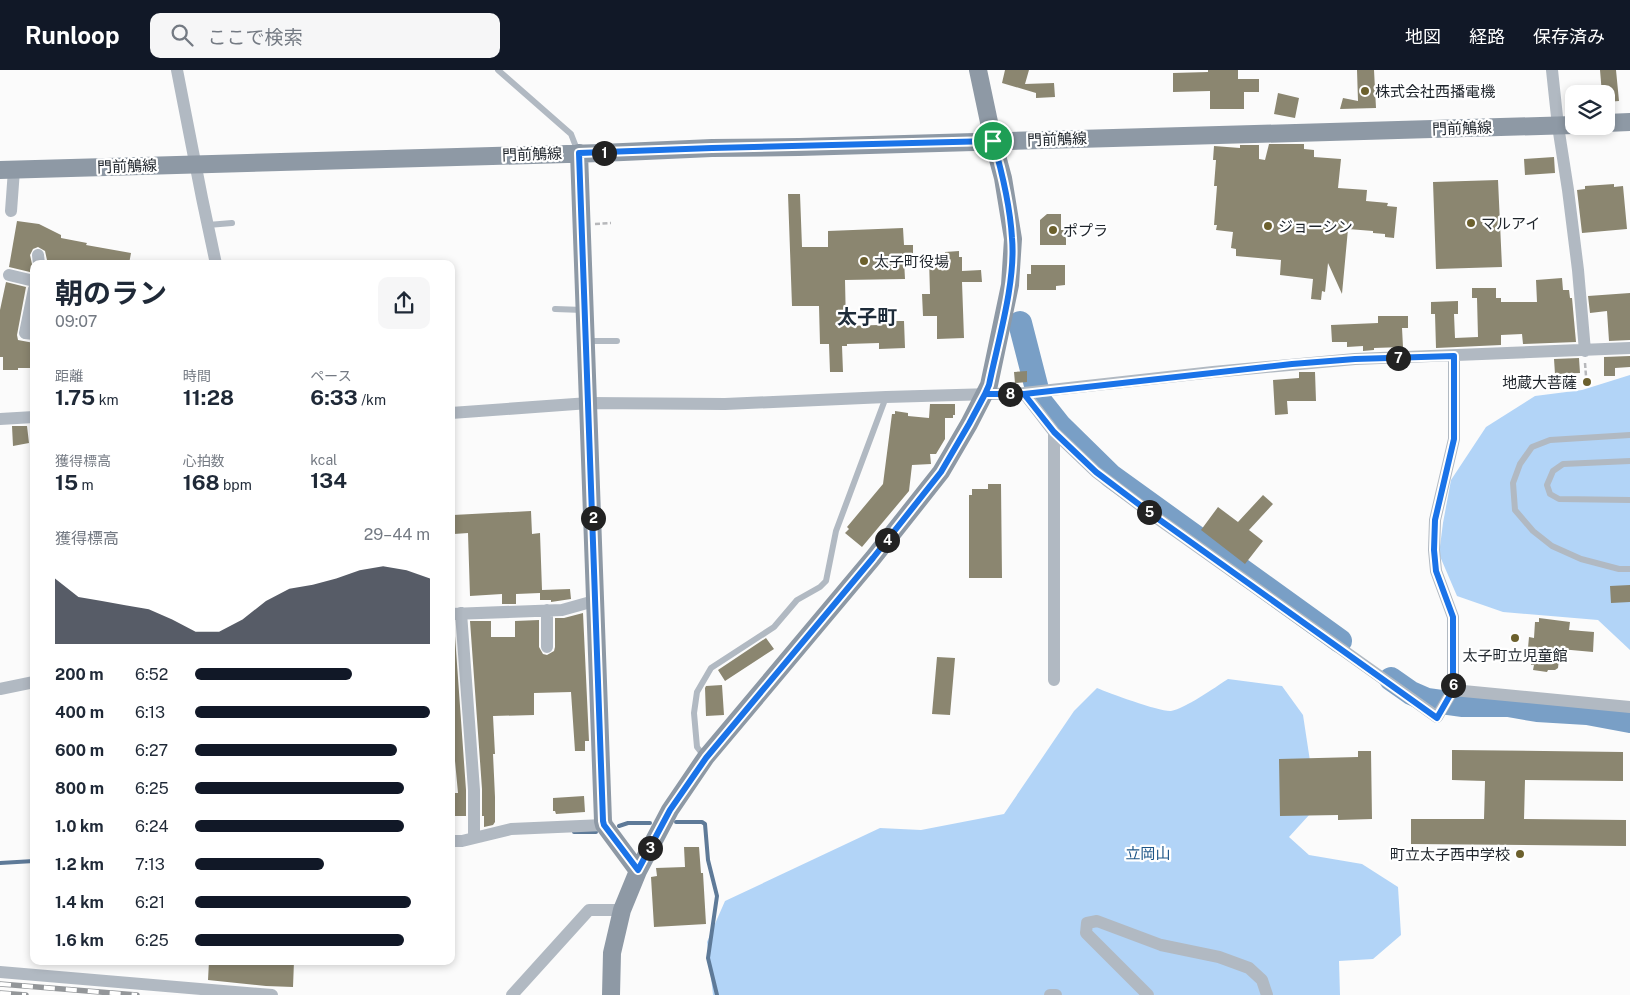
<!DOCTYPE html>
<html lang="ja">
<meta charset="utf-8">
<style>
body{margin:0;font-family:"Public Sans","Noto Sans JP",sans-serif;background:#f6f6f7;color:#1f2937;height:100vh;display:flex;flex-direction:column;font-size:19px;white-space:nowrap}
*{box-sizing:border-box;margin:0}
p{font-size:16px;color:#747a83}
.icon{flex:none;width:28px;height:28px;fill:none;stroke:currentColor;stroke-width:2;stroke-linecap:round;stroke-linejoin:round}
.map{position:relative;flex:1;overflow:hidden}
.panel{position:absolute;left:30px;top:190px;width:425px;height:705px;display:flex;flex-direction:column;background:#fff;border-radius:10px;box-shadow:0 2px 8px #0003}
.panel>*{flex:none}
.fabs{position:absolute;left:1565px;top:15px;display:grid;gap:10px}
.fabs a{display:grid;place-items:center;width:50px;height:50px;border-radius:10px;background:#fff;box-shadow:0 2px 8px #0003;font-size:25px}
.pin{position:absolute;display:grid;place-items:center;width:42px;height:42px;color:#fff;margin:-21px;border:2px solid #fff;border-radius:50%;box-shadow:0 1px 5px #0007}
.km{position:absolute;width:25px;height:25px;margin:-12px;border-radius:50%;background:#222;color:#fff;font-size:14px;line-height:25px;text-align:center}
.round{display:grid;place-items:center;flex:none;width:52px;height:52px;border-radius:10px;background:#f6f6f7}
.head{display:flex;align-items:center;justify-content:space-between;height:85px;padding:0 25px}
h1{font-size:28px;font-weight:700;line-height:38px}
.stats{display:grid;grid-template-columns:repeat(3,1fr);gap:8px;height:85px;padding:5px 25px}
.stats div{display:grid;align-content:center}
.stats b{font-size:21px;font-weight:700}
.stats small{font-size:14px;font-weight:400}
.stats p{font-size:14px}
.chart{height:140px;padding:10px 25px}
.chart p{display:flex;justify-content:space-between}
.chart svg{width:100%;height:90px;margin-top:5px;fill:#111827;opacity:.7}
ul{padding:0 25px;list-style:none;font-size:16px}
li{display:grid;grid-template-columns:80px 60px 1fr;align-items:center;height:38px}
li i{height:12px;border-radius:6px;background:#111827}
header{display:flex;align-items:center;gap:30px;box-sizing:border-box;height:70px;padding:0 25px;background:#111827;color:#fff}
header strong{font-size:24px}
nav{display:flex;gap:28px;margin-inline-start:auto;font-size:18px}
.search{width:350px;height:45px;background:#f6f6f7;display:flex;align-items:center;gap:12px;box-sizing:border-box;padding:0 18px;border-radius:10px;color:#747a83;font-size:19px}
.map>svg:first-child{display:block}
.green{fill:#b2d4f7}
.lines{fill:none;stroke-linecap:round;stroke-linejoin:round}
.stream{stroke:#5e7a98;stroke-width:4}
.river{stroke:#799fc6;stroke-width:24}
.building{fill:#8b8670}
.path{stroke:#b7b8bb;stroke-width:2.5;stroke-dasharray:5 2.5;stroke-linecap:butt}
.lane{stroke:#b1b9c2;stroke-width:6}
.street{stroke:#b1b9c2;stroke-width:12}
.secondary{stroke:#8e99a5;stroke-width:18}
.rail-casing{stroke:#939699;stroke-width:5.5}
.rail{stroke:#fff;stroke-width:4;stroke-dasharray:11;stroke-linecap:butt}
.route-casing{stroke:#fff;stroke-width:10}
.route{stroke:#1a73e8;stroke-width:6}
.poi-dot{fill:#6c602d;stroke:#fff;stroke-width:2}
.labels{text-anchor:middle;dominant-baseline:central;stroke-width:4.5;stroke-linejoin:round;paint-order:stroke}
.poi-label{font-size:15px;fill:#1e242b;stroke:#fff;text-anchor:start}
.street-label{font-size:15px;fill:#1e242b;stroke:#fff}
.park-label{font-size:15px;fill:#1d5587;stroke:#fff}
.district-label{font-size:20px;font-weight:bold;fill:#1d2b39;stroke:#fff}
</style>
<header>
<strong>Runloop</strong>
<div class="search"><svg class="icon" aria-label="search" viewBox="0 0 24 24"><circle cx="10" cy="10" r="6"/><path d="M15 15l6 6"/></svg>ここで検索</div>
<nav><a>地図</a><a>経路</a><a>保存済み</a></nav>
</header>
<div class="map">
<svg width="1630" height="925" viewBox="0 0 1630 925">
<rect width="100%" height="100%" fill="#fbfbfb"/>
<path class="green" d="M 1630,305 L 1630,580 L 1598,550 L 1503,542 L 1457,526 L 1439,484 L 1443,453 L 1451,410 L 1486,357 L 1535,326 L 1582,320 Z
M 1228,609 L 1282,616 L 1303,645 L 1310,691 L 1310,744 L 1289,767 L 1309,785 L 1362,794 L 1398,817 L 1401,865 L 1373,889 L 1339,891 L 1340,925 L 713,925 L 707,872 L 725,831 L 880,758 L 921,760 L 1004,744 L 1074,641 L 1097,618 C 1109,623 1160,642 1171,641 C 1186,638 1214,618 1228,609 Z"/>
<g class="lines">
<path class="stream" d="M 676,752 L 702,752 L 705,754 L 708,790 L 717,826 L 708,888 L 717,925
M 619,756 L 628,753 L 650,753
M 574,762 L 596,762
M 0,793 L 34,791"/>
<path class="river" d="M 1020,253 L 1040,331 L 1059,355 L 1111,406 L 1340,571
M 1391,609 L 1411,623 L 1427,630 L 1463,635 L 1508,635 L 1537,640 L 1587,643 L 1630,651"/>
</g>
<path class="building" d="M 1005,0 L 1029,0 L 1025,14 L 1054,13 L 1055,27 L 1036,28 L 1036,23 L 1002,13 Z
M 1208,0 L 1238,0 L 1238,9 L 1259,9 L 1259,22 L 1244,22 L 1244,39 L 1210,39 L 1210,21 L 1173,22 L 1173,3 L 1208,2 Z
M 1357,0 L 1374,0 L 1376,38 L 1340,39 L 1343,28 L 1358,31 Z
M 1600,0 L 1616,0 L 1619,31 L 1606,32 L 1606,24 L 1602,24 Z
M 1278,23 L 1299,28 L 1295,48 L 1274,44 Z
M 1269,74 L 1304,74 L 1304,79 L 1314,80 L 1314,87 L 1341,89 L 1338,118 L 1367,120 L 1366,131 L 1388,133 L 1387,136 L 1397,137 L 1394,168 L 1385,167 L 1385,164 L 1373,163 L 1373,161 L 1348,159 L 1342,224 L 1328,193 L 1325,222 L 1322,221 L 1321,230 L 1311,229 L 1313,209 L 1280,205 L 1281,190 L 1236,186 L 1236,179 L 1231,178 L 1233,162 L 1216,160 L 1217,155 L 1214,155 L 1217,116 L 1214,116 L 1216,90 L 1213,90 L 1214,76 L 1240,78 L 1240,75 L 1259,75 L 1259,89 L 1265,90 Z
M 1554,87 L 1555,103 L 1525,105 L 1524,89 Z
M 1498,110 L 1502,197 L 1436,199 L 1433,112 Z
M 1614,114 L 1614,117 L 1623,116 L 1627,159 L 1582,163 L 1577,120 L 1585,119 L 1585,116 Z
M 788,124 L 800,124 L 802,177 L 828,177 L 828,161 L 903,158 L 904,175 L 913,175 L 913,190 L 904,190 L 905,209 L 845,210 L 846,256 L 878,255 L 878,251 L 904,251 L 905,278 L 879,279 L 879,273 L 847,274 L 847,276 L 842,276 L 843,302 L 830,302 L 829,274 L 820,274 L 819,236 L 792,236 Z
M 1047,144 L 1061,144 L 1061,160 L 1066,160 L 1066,175 L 1040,175 L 1040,150 Z
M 17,151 L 39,154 L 61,165 L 61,168 L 87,173 L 86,175 L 131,183 L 129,194 L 62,194 L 62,192 L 47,190 L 45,181 L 38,177 L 33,179 L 30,185 L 34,203 L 9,197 Z
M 959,181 L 959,187 L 962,187 L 962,201 L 981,200 L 982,212 L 962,212 L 964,268 L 937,269 L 937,246 L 923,246 L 922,224 L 930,224 L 929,188 L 945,188 L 945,182 Z
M 1031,195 L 1065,195 L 1065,215 L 1056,216 L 1056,220 L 1027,220 L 1027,204 L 1031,204 Z
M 1562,208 L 1563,220 L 1569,220 L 1570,228 L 1572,228 L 1576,272 L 1523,274 L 1522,264 L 1501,265 L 1501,275 L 1436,278 L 1435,244 L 1431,244 L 1431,232 L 1458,231 L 1458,244 L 1454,244 L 1455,268 L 1478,267 L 1477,228 L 1472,228 L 1472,218 L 1496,218 L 1496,228 L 1501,228 L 1501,232 L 1537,232 L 1536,210 Z
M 6,212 L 26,217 L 17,265 L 18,270 L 34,273 L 34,298 L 18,298 L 18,300 L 3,300 L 3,287 L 0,287 L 0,240 Z
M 1630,223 L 1630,270 L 1609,271 L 1607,241 L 1590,243 L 1588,226 Z
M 1378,246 L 1408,246 L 1408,258 L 1402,258 L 1403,277 L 1374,278 L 1374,280 L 1363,281 L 1363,276 L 1347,277 L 1347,272 L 1332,272 L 1331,255 L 1378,253 Z
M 1630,286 L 1630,297 L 1615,298 L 1615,306 L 1604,306 L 1604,287 Z
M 1579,288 L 1580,303 L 1555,304 L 1554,289 Z
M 1027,301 L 1027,312 L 1015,313 L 1014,302 Z
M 1299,302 L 1315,302 L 1316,331 L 1287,331 L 1288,344 L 1275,345 L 1273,310 L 1299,308 Z
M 930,334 L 955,334 L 955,345 L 953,345 L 953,348 L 945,348 L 945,369 L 936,384 L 930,384 L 931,394 L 912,395 L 909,421 L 862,477 L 845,463 L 849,459 L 847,457 L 883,414 L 892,344 L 895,344 L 895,341 L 908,343 L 908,346 L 929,348 Z
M 12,356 L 27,356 L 29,373 L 13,376 Z
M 988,414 L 1001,414 L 1002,508 L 969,508 L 969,425 L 972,425 L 972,419 L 988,419 Z
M 1263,425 L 1273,434 L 1249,460 L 1263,471 L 1245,494 L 1201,460 L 1218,437 L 1238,452 Z
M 531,441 L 532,464 L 540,463 L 542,520 L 570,519 L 571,529 L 551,532 L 551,530 L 540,530 L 540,523 L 516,524 L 516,534 L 502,534 L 502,524 L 470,526 L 468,463 L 454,464 L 453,445 Z
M 1630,515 L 1630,532 L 1611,533 L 1610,516 Z
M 583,543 L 589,671 L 585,671 L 585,681 L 575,681 L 571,622 L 534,623 L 534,645 L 493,646 L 495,684 L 493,684 L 495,727 L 495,752 L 493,755 L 484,757 L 484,746 L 482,746 L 482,719 L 470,551 L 491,551 L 491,567 L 515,567 L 515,551 L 539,550 L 539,577 L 543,584 L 547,585 L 554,581 L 555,577 L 555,548 L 564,548 Z
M 1539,548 L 1570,552 L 1569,560 L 1594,562 L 1593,582 L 1560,579 L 1558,598 L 1555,600 L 1548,600 L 1547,602 L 1533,600 L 1534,595 L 1531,595 L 1532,589 L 1527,589 L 1529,567 L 1534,568 L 1535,552 L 1539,552 Z
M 451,552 L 454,552 L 466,720 L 466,746 L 451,746 L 451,723 L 458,723 L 455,691 L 451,691 Z
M 766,568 L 774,579 L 725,611 L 718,600 Z
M 937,587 L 955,588 L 950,645 L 932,644 Z
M 722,615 L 724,645 L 706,646 L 705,618 L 706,616 Z
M 1452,680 L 1623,682 L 1623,711 L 1525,710 L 1524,749 L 1626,750 L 1626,776 L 1411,774 L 1411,749 L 1484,749 L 1485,711 L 1452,710 Z
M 1358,681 L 1371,681 L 1372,749 L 1338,750 L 1338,745 L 1280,746 L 1279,689 L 1358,687 Z
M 584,726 L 585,742 L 556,744 L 555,741 L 553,741 L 553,728 Z
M 684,777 L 699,777 L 701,803 L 703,803 L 706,854 L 654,857 L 651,807 L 657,806 L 656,798 L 685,797 Z
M 209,891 L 294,891 L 293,917 L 266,916 L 208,910 Z"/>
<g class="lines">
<path class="path" d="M 595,154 L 611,153
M 1585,293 L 1586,306"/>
<path class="lane" d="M 498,0 L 571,64 L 578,82
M 208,155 L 232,153
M 555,239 L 583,240
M 588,271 L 617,271
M 1630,365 L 1550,370 L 1532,377 L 1520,394 L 1513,413 L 1515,440 L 1533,461 L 1552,476 L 1581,489 L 1619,499 L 1630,499
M 1630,391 L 1563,394 L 1553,401 L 1547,415 L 1550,424 L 1559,429 L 1630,430
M 704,686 L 697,677 L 694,643 L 697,622 L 711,598 L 774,557 L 797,530 L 820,517 L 826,511 L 836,461 L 886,327"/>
<path class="street" d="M 177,0 L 202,128 L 216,194
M 1552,0 L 1558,56 L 1568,120 L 1578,200 L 1585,281
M 11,141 L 14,100
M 38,185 L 39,194
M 9,205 L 34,211
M 34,219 L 25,263 L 34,264
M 1024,323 L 1054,362 L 1096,402 L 1157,448 L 1437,647 L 1453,620 L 1453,547 L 1436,501 L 1434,480 L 1435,450 L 1454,369 L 1454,287
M 451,343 L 589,333 L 725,334 L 886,327 L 1024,323 L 1213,302 L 1355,289 L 1630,278
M 0,349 L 34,347
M 1054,362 L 1054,610
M 547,540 L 547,577
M 461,543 L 474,720 L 474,768
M 451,544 L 562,540 L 587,533 L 596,532
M 0,619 L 34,612
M 1453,620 L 1630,637
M 451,771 L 462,771 L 511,759 L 604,755
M 0,902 L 272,925
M 512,925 L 589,840 L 622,840
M 1050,925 L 1056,925
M 1148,925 L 1086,863 L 1087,853 L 1097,851 L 1161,875 L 1219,887 L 1249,898 L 1262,910 L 1267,925"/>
<path class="secondary" d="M 1606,53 L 1630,52
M 579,83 L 603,751 L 604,755 L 638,801
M 0,100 L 601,83 L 712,78 L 799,77 L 1574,55
M 611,925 L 612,883 L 622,840 L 638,801 L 670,740 L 706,687 L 873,488 L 941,402 L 969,354 L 989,315 L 1010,215 L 1013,169 L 1003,108 L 993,71 L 978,0"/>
<defs>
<path id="rail" d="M 0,914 L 137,925
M 0,923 L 26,925"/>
</defs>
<use href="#rail" class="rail-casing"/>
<use href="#rail" class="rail"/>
</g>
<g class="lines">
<defs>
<path id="route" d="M 993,71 L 712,78 L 579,83 L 603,751 L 604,755 L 638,800 L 670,740 L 706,688 L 873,488 L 941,402 L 969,354 L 985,324 L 1024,324 L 1054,362 L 1096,402 L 1157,448 L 1437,648 L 1453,620 L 1453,547 L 1436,501 L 1434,480 L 1435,450 L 1454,369 L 1454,286 L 1355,289 L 1292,294 L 1024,324 L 985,324 L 989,315 C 998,271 1016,212 1012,168 C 1010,135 1002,102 993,71"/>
</defs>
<use href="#route" class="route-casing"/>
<use href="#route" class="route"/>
</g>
<g class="poi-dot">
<circle cx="1365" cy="21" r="5"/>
<circle cx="1471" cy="153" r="5"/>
<circle cx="1268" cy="156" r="5"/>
<circle cx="1053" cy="160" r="5"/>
<circle cx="864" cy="191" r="5"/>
<circle cx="1587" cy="312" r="5"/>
<circle cx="1515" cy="568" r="5"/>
<circle cx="1520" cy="784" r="5"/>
</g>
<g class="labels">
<g class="poi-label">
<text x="1375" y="21">株式会社西播電機</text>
<text x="1481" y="153">マルアイ</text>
<text x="1278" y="156">ジョーシン</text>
<text x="1063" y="160">ポプラ</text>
<text x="874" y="191">太子町役場</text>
<text x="1577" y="312" text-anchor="end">地蔵大菩薩</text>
<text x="1515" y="585" text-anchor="middle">太子町立児童館</text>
<text x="1510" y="784" text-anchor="end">町立太子西中学校</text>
</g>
<g class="street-label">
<text transform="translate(1462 58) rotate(-2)">門前鵤線</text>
<text transform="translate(1057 69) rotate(-2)">門前鵤線</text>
<text transform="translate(532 84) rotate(-2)">門前鵤線</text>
<text transform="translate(127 96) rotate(-2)">門前鵤線</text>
</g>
<g class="park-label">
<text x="1148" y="783">立岡山</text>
</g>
<g class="district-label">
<text x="867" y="247">太子町</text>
</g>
</g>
</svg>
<div class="fabs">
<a><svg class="icon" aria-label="layers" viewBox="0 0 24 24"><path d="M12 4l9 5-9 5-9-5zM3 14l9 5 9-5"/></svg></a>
</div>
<div class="pin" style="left:993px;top:71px;background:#1e9e55"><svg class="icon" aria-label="arrive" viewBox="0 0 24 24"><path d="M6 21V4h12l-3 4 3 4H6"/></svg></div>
<b class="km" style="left:604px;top:83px">1</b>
<b class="km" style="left:593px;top:448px">2</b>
<b class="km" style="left:650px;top:778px">3</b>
<b class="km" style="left:887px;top:470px">4</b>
<b class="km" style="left:1149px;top:442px">5</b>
<b class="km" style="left:1453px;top:615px">6</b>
<b class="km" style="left:1398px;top:288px">7</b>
<b class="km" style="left:1010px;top:324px">8</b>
<section class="panel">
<div class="head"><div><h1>朝のラン</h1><p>09:07</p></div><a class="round"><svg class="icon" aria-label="share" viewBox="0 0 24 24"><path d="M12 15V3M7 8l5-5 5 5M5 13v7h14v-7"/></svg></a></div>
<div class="stats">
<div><p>距離</p><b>1.75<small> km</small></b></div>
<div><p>時間</p><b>11:28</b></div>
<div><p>ペース</p><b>6:33<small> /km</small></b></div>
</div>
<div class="stats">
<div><p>獲得標高</p><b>15<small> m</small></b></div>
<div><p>心拍数</p><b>168<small> bpm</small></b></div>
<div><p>kcal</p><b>134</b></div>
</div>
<div class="chart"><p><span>獲得標高</span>29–44 m</p>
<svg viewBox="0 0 160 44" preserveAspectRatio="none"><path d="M0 44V12L10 21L20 23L30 25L40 27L50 32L60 38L70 38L80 32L90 23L100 17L110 15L120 12L130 8L140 6L150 8L160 12V44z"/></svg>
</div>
<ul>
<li><b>200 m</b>6:52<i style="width:67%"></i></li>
<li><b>400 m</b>6:13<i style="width:100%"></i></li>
<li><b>600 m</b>6:27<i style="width:86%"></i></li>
<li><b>800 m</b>6:25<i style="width:89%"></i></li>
<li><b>1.0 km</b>6:24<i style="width:89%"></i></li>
<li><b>1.2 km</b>7:13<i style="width:55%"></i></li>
<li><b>1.4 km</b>6:21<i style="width:92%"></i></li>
<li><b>1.6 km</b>6:25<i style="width:89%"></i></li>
</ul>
</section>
</div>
